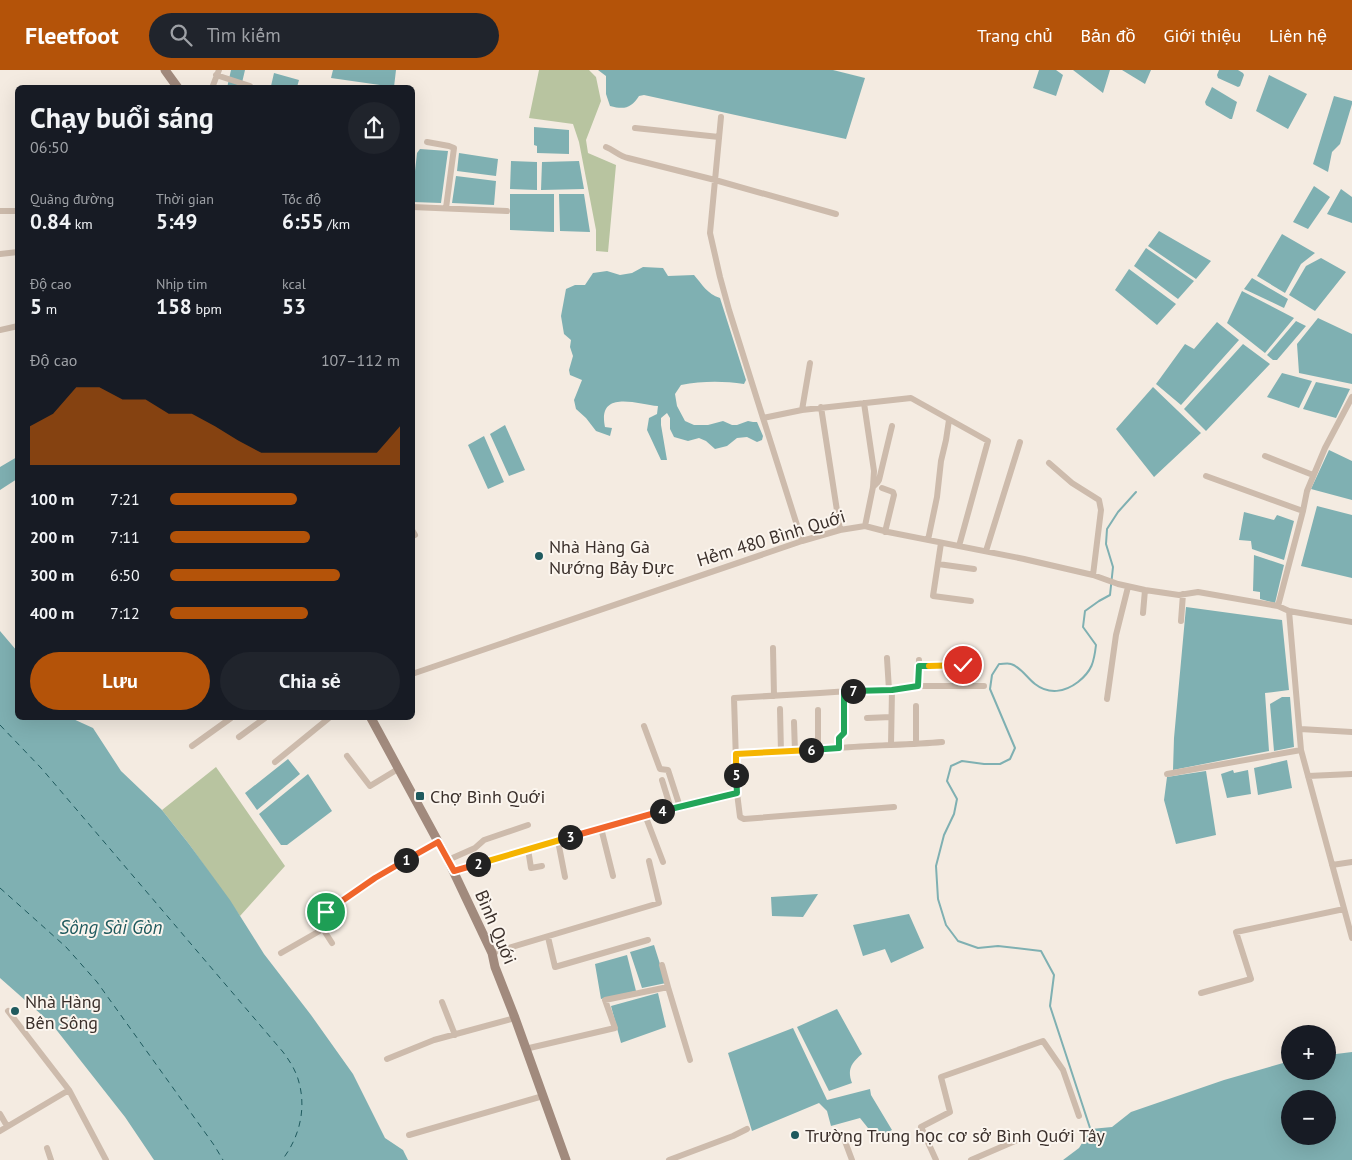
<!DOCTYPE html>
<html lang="vi">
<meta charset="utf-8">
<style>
body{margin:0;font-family:"PT Sans",sans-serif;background:#20242c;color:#f1f3f6;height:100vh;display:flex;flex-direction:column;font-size:19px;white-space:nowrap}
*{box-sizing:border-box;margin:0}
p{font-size:16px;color:#9ea1a6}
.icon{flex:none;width:28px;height:28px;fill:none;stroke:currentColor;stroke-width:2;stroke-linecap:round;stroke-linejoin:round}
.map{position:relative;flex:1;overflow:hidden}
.sheet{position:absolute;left:15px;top:15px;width:400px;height:635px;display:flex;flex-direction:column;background:#171b24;border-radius:8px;box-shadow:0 5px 20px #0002}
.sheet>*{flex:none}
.tools{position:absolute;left:1281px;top:955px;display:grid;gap:10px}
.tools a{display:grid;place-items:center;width:55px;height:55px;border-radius:50%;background:#171b24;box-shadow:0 5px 20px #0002;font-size:25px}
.pin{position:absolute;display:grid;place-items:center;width:42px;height:42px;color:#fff;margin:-21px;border:2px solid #fff;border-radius:50%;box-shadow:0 1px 5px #0007}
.km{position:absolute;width:25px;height:25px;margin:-12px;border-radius:50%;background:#222;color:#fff;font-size:14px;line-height:25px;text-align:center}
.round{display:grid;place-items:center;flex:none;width:52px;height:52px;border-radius:26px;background:#20242c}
.head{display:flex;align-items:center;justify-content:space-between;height:85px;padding:0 15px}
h1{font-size:28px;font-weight:600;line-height:38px}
.figures{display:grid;grid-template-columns:repeat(3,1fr);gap:8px;height:85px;padding:5px 15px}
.figures div{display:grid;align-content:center}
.figures b{font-size:21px;font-weight:600}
.figures small{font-size:14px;font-weight:400}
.figures p{font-size:14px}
.chart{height:140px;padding:10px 15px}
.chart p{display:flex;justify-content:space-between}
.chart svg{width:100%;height:90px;margin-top:5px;fill:#b45309;opacity:.7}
.button{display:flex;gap:10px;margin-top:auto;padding:10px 15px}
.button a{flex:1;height:58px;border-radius:30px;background:#b45309;color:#fff;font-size:20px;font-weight:600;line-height:58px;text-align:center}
.button a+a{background:#20242c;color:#f1f3f6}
ul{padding:0 15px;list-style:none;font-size:16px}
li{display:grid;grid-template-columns:80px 60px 1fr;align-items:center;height:38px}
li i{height:12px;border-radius:6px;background:#b45309}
header{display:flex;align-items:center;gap:30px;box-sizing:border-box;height:70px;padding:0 25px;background:#b45309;color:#fff}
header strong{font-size:24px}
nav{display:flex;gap:28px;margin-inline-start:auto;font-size:18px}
.search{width:350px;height:45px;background:#20242c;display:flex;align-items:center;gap:12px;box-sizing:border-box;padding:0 18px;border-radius:28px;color:#9ea1a6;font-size:19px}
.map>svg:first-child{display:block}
.green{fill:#b8c4a0}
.water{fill:#7fb0b2;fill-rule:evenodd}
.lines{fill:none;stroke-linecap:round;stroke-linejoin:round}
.stream{stroke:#7fb0b2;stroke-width:2}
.ferry{stroke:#1f5a5e;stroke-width:1;stroke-dasharray:6 5;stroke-linecap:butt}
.minor{stroke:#cdbbac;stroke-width:6}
.secondary{stroke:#a18a7d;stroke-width:9}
.split-1-casing{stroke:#fff;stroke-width:10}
.split-2-casing{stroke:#fff;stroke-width:10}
.split-3-casing{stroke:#fff;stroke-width:10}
.split-4-casing{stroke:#fff;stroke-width:10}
.split-5-casing{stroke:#fff;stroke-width:10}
.split-6-casing{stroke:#fff;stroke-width:10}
.split-7-casing{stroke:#fff;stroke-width:10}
.split-8-casing{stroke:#fff;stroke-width:10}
.split-9-casing{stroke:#fff;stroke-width:10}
.split-1{stroke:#f0652b;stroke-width:6}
.split-2{stroke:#f0652b;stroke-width:6}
.split-3{stroke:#f5b400;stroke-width:6}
.split-4{stroke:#f0652b;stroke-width:6}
.split-5{stroke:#22a559;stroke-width:6}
.split-6{stroke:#f5b400;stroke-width:6}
.split-7{stroke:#22a559;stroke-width:6}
.split-8{stroke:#22a559;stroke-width:6}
.split-9{stroke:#f5b400;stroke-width:6}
.poi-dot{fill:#1f5a5e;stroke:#fbf5ee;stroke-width:2}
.labels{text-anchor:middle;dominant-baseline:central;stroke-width:4;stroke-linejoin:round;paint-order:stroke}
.street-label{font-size:18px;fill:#3b302b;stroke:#fbf5ee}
.poi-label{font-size:18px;fill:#3b302b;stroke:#fbf5ee;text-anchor:start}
.water-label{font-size:19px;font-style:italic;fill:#1f5a5e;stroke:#fbf5ee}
</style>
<header>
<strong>Fleetfoot</strong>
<div class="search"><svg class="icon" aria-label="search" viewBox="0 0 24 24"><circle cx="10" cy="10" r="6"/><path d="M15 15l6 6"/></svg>Tìm kiếm</div>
<nav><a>Trang chủ</a><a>Bản đồ</a><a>Giới thiệu</a><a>Liên hệ</a></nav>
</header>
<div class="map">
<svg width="1352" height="1090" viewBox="0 0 1352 1090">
<rect width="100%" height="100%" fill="#f4ebe1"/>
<path class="green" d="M 539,0 L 589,0 L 596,7 L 601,31 L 586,70 L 588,83 L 616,95 L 608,182 L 596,181 L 596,160 L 579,72 L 573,54 L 529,48 Z
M 216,697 L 285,796 L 240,846 L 189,774 L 162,740 Z"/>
<path class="water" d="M 231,0 L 245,0 L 241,17 L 227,18 Z
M 333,0 L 396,0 L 394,17 L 331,8 Z
M 598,0 L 833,0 L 865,8 L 846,69 L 644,25 L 639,26 C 631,38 625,40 610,36 L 606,24 L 606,6 Z
M 1039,0 L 1056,0 L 1063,5 L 1056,26 L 1033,18 Z
M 1073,0 L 1110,0 L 1103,23 Z
M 1122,0 L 1151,0 L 1145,14 Z
M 1219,0 L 1238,0 L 1243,3 L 1244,5 L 1240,16 L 1238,17 L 1218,8 L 1217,5 Z
M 274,3 L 299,10 L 297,17 L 276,17 L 271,16 Z
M 1269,5 L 1307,24 L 1288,59 L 1256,41 Z
M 1212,17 L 1237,32 L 1232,49 L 1230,49 L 1206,35 L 1205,32 Z
M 1334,26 L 1352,31 L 1352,34 L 1340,74 L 1332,82 L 1328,102 L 1313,94 Z
M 534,57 L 569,60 L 569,84 L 537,83 L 537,76 L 534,75 Z
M 420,79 L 448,81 L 441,133 L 413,132 L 413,119 L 417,83 Z
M 459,83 L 498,89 L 496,106 L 457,101 Z
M 511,91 L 537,92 L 537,120 L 510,119 Z
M 579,91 L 584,119 L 541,120 L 542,92 Z
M 456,106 L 496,111 L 494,135 L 452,133 Z
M 1314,116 L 1330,127 L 1308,159 L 1293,152 Z
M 1341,119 L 1352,127 L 1352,153 L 1327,144 Z
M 510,124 L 554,124 L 554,162 L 510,160 Z
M 559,124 L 584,124 L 590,162 L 560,161 Z
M 1159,161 L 1211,191 L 1196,209 L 1148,176 Z
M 1282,164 L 1315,183 L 1301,194 L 1285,223 L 1257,206 Z
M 1146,178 L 1194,211 L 1178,229 L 1134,196 Z
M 1321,188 L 1346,202 L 1315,241 L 1289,225 L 1306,196 Z
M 643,197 L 663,198 L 668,206 L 694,205 C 702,214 707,224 720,228 L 746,310 L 744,314 C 723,311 702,311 681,315 L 675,324 L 677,336 L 685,351 L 694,355 L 708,355 L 723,351 L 732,355 L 737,355 L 748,351 L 753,352 L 757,352 L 763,366 L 762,370 L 757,372 L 747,367 L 737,368 L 727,376 L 715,379 L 706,371 L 699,368 L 688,371 L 674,367 L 670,359 L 670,348 L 667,343 L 661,348 L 661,355 L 667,390 L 661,390 L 647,360 L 649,348 L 657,344 L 658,336 C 637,334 597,319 605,357 L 612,358 L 610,366 L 596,361 L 586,348 L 576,339 L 574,330 L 582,310 L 570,305 L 569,300 L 573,286 L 570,277 L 571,270 L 564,264 L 561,246 L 566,219 L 575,215 L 585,215 L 593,203 L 607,201 L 620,205 L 632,203 Z
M 1129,199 L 1176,234 L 1157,255 L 1115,220 Z
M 1252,208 L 1288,229 L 1284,238 L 1244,219 Z
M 1242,221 L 1294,248 L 1265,283 L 1227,253 Z
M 1318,248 L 1352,264 L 1352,314 L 1299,303 L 1297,274 Z
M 1296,251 L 1306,256 L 1277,290 L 1273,290 L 1267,285 Z
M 1217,252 L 1239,270 L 1181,335 L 1156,314 L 1185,274 L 1194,279 Z
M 1243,274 L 1270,294 L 1206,361 L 1184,339 Z
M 1282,303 L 1312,311 L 1299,338 L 1267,327 Z
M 1316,312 L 1350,319 L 1336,348 L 1303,339 Z
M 1153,317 L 1201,363 L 1154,407 L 1116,359 Z
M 505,355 L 525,400 L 509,406 L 490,364 Z
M 484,366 L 504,412 L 488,419 L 468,375 Z
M 1329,380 L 1352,391 L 1352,430 L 1311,419 Z
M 17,387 L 17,409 L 0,420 L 0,397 Z
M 1317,436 L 1352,445 L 1352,508 L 1301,496 Z
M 1244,442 L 1274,450 L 1277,445 L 1294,451 L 1284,490 L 1252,479 L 1251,471 L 1239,470 Z
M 1254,485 L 1284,495 L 1275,533 L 1260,529 L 1260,522 L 1253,521 Z
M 1186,537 L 1282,550 L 1289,620 L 1265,623 L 1269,681 L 1173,700 L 1174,668 Z
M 0,561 L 17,581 L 18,648 L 71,648 L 93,658 L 121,701 L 162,740 L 189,774 L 230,830 L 264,884 L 311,945 L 353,1004 L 385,1068 L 403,1080 L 408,1090 L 154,1090 L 125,1047 L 51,953 L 0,908 Z
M 1282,627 L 1290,627 L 1294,677 L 1274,681 L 1270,634 Z
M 288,689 L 300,704 L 257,740 L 245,723 Z
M 1287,690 L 1292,718 L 1258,725 L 1254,698 Z
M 1233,700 L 1234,703 L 1248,700 L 1251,724 L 1227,728 L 1221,704 Z
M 1206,701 L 1216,765 L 1176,774 L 1164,730 L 1167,707 Z
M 308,704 L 332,741 L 287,775 L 281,775 L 259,744 Z
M 818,824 L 803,847 L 772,846 L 771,827 Z
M 909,844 L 924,878 L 891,893 L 885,879 L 863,886 L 853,855 Z
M 654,875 L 666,913 L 642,918 L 630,882 Z
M 627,885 L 636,921 L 601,929 L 595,894 Z
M 658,923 L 666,957 L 621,973 L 611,936 Z
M 837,939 L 862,984 C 851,993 847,1000 852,1013 L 829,1021 L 797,957 Z
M 793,958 L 827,1030 L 870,1019 L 871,1025 L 892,1060 L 876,1068 L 860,1048 L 831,1056 L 827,1041 L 819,1033 L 752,1061 L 728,983 Z
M 1352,982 L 1352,1090 L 1063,1090 L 1079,1078 L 1091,1059 L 1112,1057 L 1131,1042 L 1224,1010 L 1290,991 L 1290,1001 L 1328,1001 L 1328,985 ZM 1290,1029 L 1328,1029 L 1328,1066 L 1290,1066 Z"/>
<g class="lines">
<path class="stream" d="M 1091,1061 L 1050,936 L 1054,905 L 1041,881 L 998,876 L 978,878 L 958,871 L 946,855 L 938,829 L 936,796 L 944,765 L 954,744 L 957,729 L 947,711 L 951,696 L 962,691 L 984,694 L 1000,694 L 1010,689 L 1015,678 L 990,619 L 992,605 L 999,594 C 1003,594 1008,593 1011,594 C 1021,597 1027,608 1035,614 C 1049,625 1065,622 1078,612 C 1092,601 1094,592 1096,575 L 1083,557 L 1085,541 L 1099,531 L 1110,525 L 1113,497 L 1106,474 L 1107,459 L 1118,442 L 1136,422"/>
<path class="ferry" d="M 0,655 L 42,699 L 283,982 C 289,990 295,999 298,1009 C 307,1037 300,1067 282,1090
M 0,818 L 66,877 L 97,912 L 214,1075 L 223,1090"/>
<path class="minor" d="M 216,5 L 250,16
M 212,18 L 219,0
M 721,47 L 710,163 L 720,207 L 729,240 L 763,348
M 635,58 L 719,67
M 427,72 L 449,76 L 454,78 L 446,138
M 606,77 C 614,80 619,86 628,88 L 715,110 L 836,144
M 412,137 L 507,141
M 0,141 L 18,141
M 0,184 L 18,182
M 0,260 L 18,256
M 864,333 L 874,401 L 873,417 L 865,456
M 821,337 L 840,460
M 802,340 L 911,328 L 988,371 L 959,476
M 1265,386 L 1313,405
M 1049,393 L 1072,413 L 1099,430 L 1101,440 L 1093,505
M 1206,406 L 1303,441
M 873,417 L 877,413 L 879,410 L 892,356
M 882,418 L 893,422 L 894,425 L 885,462
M 412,460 L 415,465
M 928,470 L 937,427 L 941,391 L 946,370 L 949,350
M 802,471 L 763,348 L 802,340 L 810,293
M 941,473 L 933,526 L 971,531
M 986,481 L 1020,372
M 938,494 L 974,499
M 1278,536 L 1303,441 L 1307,421 L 1325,378 L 1352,327
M 1289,541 L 1352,552
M 1143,543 L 1145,520
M 1181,551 L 1183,524
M 773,578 L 774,626
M 887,588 L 889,620
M 919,596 L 963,595
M 412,604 L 802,471 L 840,460 L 865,456 L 888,462 L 1024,489 L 1093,505 L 1118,514 L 1145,520 L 1179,525 L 1198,522 L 1278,536 L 1289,541 L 1301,680 L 1352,868
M 918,616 L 919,590
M 1107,629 L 1116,565 L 1128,517
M 916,636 L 916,674
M 780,639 L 781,683
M 818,640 L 818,680
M 867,648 L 891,647
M 794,652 L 795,682
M 644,656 L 660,699 L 668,700 L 680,737
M 1300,659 L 1352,662
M 239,667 L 265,648
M 891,675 L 892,620
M 192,676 L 231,648
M 839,678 L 839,668 L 844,663 L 844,621
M 735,684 C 770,683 804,680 839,678 C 873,675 908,675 942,672
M 347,686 L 370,716 L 398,699
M 275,692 L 329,648
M 1167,704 L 1301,680
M 1308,706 L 1352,704
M 662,710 L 671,739
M 737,723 L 740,747 L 744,749 L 894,737
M 645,745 L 663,792
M 601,758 L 613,806
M 558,771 L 565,807
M 528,779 L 531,798 L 542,796
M 448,790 L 475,778 L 484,770 L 528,755
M 1332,795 L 1352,792
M 454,801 L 640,746 L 737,723 L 734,628 L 820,623 L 863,620 L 892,620 L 918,616 L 984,616
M 323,859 L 332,873
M 548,867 L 555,897 L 648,870
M 281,883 L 323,859 L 326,842 L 375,808 L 438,772
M 492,883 L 659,833 L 649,791
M 662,895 L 668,917
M 1201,923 L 1251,909 L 1236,862 L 1344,839
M 442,932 L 455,965
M 8,941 L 69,1020 L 106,1090
M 525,979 L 615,958 L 605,930 L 668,917 L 690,990
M 387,989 L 434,970 L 515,948
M 0,1044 L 7,1056
M 0,1061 L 69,1020
M 409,1065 L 543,1026
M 843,1066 L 852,1090
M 47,1078 L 51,1090
M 669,1090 L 733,1066 L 747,1059
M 936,1090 L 921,1057 L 950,1042 L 941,1007 L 1043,971 L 1063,1000 L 1079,1046
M 971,1090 L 1027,1066"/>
<path class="secondary" d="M 165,0 L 178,18
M 371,648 L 448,790 L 492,883 L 495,897 L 515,948 L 566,1090"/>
</g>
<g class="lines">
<defs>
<path id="split-1" d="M 326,842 L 375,808 L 406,790"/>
<path id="split-2" d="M 406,790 L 438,772 L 454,801 L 478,794"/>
<path id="split-3" d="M 478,794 L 570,767"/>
<path id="split-4" d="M 570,767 L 662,741"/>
<path id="split-5" d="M 662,741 L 737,723 L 736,705"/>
<path id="split-6" d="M 736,705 L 736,684 L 811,680"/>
<path id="split-7" d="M 811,680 L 839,678 L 839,668 L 844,663 L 844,621 L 853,621"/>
<path id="split-8" d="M 853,621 L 892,620 L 918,616 L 919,596 L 929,596"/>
<path id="split-9" d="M 929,596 L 963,595"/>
</defs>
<use href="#split-1" class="split-1-casing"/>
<use href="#split-2" class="split-2-casing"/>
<use href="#split-3" class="split-3-casing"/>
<use href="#split-4" class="split-4-casing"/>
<use href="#split-5" class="split-5-casing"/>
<use href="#split-6" class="split-6-casing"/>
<use href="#split-7" class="split-7-casing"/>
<use href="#split-8" class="split-8-casing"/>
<use href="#split-9" class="split-9-casing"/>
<use href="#split-1" class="split-1"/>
<use href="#split-2" class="split-2"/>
<use href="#split-3" class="split-3"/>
<use href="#split-4" class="split-4"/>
<use href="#split-5" class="split-5"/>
<use href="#split-6" class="split-6"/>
<use href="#split-7" class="split-7"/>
<use href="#split-8" class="split-8"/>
<use href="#split-9" class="split-9"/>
</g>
<g class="poi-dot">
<circle cx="539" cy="486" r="5"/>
<rect x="415" y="721" width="10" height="10" rx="2.5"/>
<circle cx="15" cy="941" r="5"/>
<circle cx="795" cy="1065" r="5"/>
</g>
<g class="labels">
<g class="street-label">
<text transform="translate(771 468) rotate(-17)">Hẻm 480 Bình Quới</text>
<text transform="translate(496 857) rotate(67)">Bình Quới</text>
</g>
<g class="poi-label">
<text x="549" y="476">Nhà Hàng Gà<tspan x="549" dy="21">Nướng Bảy Đực</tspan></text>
<text x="430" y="726">Chợ Bình Quới</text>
<text x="25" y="931">Nhà Hàng<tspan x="25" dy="21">Bên Sông</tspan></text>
<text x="805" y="1065">Trường Trung học cơ sở Bình Quới Tây</text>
</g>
<g class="water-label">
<text x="111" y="857">Sông Sài Gòn</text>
</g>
</g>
</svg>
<div class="tools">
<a>+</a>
<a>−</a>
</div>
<div class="pin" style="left:326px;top:842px;background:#1e9e55"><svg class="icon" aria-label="arrive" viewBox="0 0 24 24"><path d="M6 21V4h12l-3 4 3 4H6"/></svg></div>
<div class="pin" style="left:963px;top:595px;background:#d93025"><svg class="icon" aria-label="check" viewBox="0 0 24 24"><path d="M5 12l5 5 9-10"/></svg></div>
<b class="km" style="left:406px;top:790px">1</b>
<b class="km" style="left:478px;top:794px">2</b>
<b class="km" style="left:570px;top:767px">3</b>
<b class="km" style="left:662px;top:741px">4</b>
<b class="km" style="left:736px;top:705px">5</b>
<b class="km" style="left:811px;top:680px">6</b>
<b class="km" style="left:853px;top:621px">7</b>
<section class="sheet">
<div class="head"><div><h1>Chạy buổi sáng</h1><p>06:50</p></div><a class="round"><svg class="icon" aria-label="share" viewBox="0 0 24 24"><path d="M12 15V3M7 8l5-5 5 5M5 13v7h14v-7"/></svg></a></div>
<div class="figures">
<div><p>Quãng đường</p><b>0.84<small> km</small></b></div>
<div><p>Thời gian</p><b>5:49</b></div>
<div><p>Tốc độ</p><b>6:55<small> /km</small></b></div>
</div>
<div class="figures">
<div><p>Độ cao</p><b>5<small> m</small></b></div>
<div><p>Nhịp tim</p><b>158<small> bpm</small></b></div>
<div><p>kcal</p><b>53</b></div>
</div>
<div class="chart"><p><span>Độ cao</span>107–112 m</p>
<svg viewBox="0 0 160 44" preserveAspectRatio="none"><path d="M0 44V25L10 19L20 6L30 6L40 12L50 12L60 19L70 19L80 25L90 32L100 38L110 38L120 38L130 38L140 38L150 38L160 25V44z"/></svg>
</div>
<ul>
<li><b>100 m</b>7:21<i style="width:55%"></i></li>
<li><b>200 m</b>7:11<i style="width:61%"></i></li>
<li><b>300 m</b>6:50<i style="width:74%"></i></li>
<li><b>400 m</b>7:12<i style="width:60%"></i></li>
</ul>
<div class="button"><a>Lưu</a><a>Chia sẻ</a></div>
</section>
</div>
